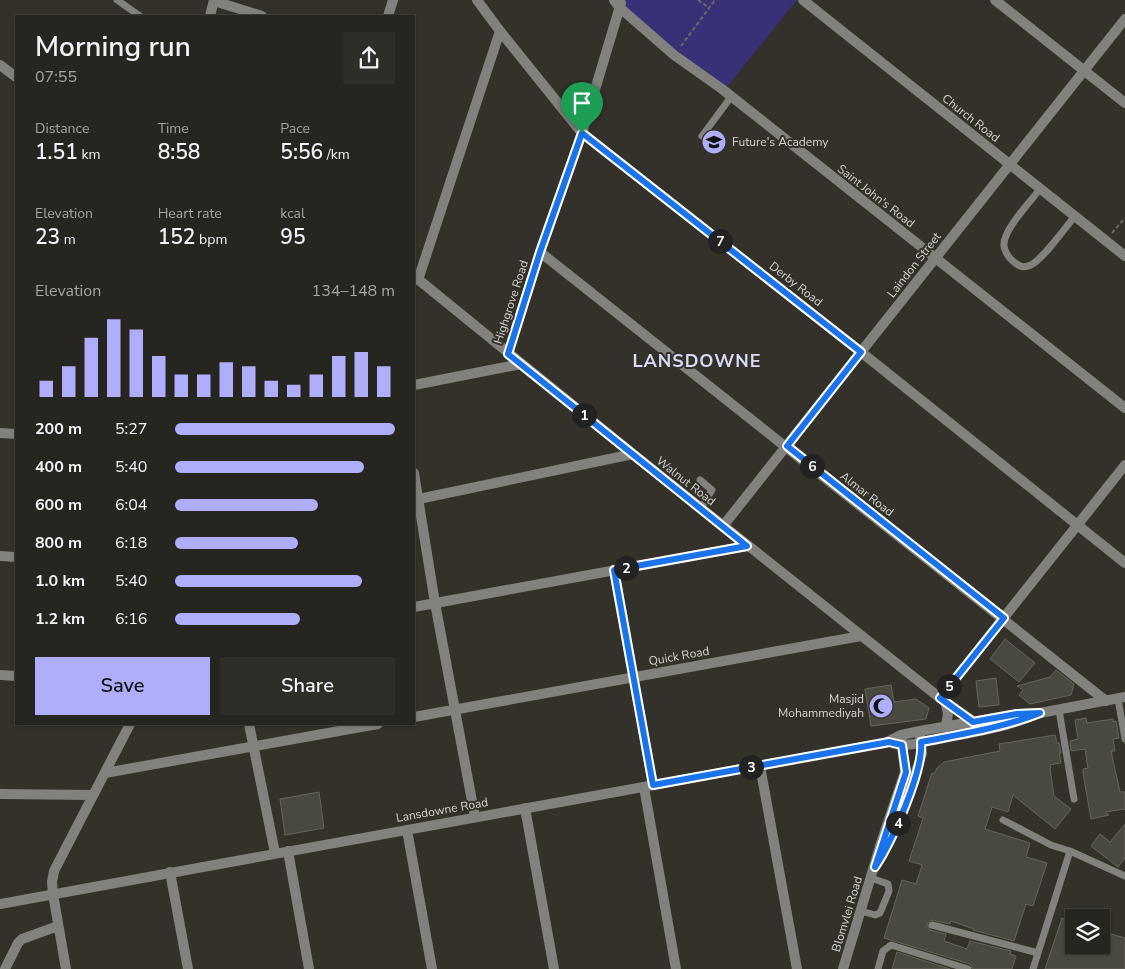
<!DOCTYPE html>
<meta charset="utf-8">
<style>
body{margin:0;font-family:"Nunito Sans",sans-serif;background:#2e2d28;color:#f1f3f6;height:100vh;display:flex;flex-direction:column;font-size:19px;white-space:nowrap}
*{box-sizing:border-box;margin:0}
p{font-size:16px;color:#a4a5a4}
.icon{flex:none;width:28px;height:28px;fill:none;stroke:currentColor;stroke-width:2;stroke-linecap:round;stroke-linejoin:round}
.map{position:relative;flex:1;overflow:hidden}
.sheet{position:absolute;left:15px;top:15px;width:400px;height:710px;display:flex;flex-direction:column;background:#26251f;border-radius:0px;box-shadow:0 1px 4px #0004,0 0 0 1px #42423d}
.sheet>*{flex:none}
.fabs{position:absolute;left:1065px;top:909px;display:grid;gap:10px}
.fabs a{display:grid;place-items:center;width:45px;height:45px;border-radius:0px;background:#26251f;box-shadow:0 1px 4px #0004,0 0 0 1px #42423d;font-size:25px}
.pin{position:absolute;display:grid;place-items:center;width:42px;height:42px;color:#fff;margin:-51px -21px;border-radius:50% 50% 50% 0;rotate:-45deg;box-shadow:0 0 5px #0007}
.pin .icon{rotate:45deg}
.km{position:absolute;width:25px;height:25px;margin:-12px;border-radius:50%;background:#222;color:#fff;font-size:14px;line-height:25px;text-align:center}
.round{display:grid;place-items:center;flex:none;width:52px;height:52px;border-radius:0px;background:#2e2d28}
.head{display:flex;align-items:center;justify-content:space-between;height:85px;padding:0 20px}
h1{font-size:28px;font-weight:600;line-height:38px}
.figures{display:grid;grid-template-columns:repeat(3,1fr);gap:8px;height:85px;padding:5px 20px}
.figures div{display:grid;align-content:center}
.figures b{font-size:21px;font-weight:600}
.figures small{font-size:14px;font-weight:400}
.figures p{font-size:14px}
.chart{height:140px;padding:10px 20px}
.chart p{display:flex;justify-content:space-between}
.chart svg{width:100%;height:90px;margin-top:5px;stroke:#aeaefb;stroke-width:6}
.button{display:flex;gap:10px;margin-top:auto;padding:10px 20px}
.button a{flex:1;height:58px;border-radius:0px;background:#aeaefb;color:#111;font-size:20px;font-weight:600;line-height:58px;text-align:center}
.button a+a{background:#2e2d28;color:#f1f3f6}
ul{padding:0 20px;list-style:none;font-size:16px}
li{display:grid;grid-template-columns:80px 60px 1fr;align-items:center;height:38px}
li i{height:12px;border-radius:6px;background:#aeaefb}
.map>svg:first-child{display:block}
.green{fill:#383177}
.building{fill:#4a4940;stroke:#66645b}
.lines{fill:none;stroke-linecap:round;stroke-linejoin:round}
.path{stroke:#6a6861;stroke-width:2;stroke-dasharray:4 2.5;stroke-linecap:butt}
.service{stroke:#82817d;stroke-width:7}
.minor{stroke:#82817d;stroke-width:10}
.tertiary{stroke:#82817d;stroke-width:10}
.route-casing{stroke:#fff;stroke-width:10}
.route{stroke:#1a73e8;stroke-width:6}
.labels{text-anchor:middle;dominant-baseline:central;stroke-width:4;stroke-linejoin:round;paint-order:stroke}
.street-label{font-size:12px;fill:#d5d4cf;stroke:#333129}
.poi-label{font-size:12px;fill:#d5d4cf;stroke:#333129;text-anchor:start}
.district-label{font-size:18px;font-weight:bold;letter-spacing:1px;fill:#d9dbf8;stroke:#333129}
</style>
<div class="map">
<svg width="1125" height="969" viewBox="0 0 1125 969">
<rect width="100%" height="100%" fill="#333129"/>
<path class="green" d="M 622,0 L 797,0 L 722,93 L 618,11 Z"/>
<path class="building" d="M 1005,639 L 1035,663 L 1019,682 L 990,659 Z
M 1056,670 L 1074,684 L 1071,695 L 1030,704 L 1019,695 L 1023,690 L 1017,686 L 1050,677 Z
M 996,678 L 999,705 L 979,707 L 976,681 Z
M 891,685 L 894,702 L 916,699 L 929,708 L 926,719 L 871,726 L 865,689 Z
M 1086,718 L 1087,723 L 1113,719 L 1113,722 L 1116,721 L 1119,738 L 1113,739 L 1115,751 L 1111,751 L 1120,792 L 1125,792 L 1125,809 L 1105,812 L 1109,815 L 1091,819 L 1083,773 L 1083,769 L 1088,768 L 1085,749 L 1071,751 L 1070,741 L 1078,739 L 1075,720 Z
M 1055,735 L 1057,743 L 1059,743 L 1061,753 L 1059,753 L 1061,763 L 1050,765 L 1051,768 L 1050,768 L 1054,796 L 1071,809 L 1055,829 L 1013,795 L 1008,812 L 992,807 L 985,829 L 1030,843 L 1026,857 L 1047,863 L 1033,906 L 1026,904 L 1014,941 L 973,930 L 974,929 L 951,921 L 950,924 L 931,920 L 927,924 L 930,930 L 946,934 L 944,941 L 967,949 L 970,941 L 1011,951 L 1010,954 L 1016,956 L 1012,969 L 973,969 L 970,964 L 884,938 L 902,880 L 916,884 L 922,865 L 909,861 L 923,818 L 918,816 L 932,773 L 934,774 L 937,768 L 944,762 L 1000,751 L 999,744 Z
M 319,792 L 324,828 L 285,835 L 280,799 Z
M 1125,824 L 1125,858 L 1118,867 L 1091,846 L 1100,834 L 1110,842 Z
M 1062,918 L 1074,922 L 1074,945 L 1101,945 L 1101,931 L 1125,938 L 1125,969 L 1045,969 Z
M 897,952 L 950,969 L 892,969 Z"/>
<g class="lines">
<path class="path" d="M 698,0 L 708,7
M 681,46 L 715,0
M 1112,233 L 1125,218"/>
<path class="service" d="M 117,0 L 140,16
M 702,136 L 731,97
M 1040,189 C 1031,201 1002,231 1004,246 C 1005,253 1009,258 1014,262 C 1020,267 1024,268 1031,265 C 1044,258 1065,228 1075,216
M 700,480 L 712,490 L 701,508
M 1118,699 L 1125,739
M 1059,710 L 1074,799
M 1003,820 L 1051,845 L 1070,851 L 1125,876
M 861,911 L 875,915 L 880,913 L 889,891 L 888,884 L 871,878
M 932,925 L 1038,953
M 878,969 L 883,951 L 891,945 L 968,969
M 1033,969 L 1070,851"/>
<path class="minor" d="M 477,0 L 500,31 L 582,133 L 861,352 L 1125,563
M 614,0 L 619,7 L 674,55 L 722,89 L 1125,408
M 803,0 L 1125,256
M 995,0 L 1125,103
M 214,1 L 262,16
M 210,16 L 214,0
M 388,16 L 393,0
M 0,65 L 16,77
M 540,252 L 1106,701
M 414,276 L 633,454 L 940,698 L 973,721
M 418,280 L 500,31
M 508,354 L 540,252 L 582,133 L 621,3
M 414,385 L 521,364
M 0,433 L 16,434
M 414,473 L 435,603 L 475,817
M 414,500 L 633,454
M 723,526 L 1125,19
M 0,556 L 16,557
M 614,570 L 653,785
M 414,607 L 747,546
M 0,675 L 16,676
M 940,698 L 1125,465
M 945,701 L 948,713 L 946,727
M 414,717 L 861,636
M 249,724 L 275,853
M 760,766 L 797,969
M 105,773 L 378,724
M 644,787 L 676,969
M 0,794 L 92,795
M 525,808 L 554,969
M 407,830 L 432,969
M 288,851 L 309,969
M 170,872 L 188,969
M 5,969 L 18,943 L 22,939 L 58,926
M 66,969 L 53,894 L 52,882 L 54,871 L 130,724"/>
<path class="tertiary" d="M 895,744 C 908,747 921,742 934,740 C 967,733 1001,729 1032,716
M 882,856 L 896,827 L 916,772 L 922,753 L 920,736
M 0,904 L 885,743 L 901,735 L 920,731 L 1017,714 L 1040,713 L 1125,697
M 843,969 L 881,843 L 905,772 L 901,735"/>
</g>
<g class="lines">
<defs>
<path id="route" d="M 582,133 L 861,352 L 787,446 L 1004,618 L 940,698 L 973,722 L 1017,714 L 1040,713 C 1002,728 962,734 921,742 C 924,771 891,843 875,867 L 906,772 L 902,745 L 889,742 L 653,785 L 614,570 L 747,546 L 508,354 L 540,252 Z"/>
</defs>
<use href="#route" class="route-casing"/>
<use href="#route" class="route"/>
</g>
<defs>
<symbol id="school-disc" viewBox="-11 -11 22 22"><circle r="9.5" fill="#aeaefb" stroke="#333129"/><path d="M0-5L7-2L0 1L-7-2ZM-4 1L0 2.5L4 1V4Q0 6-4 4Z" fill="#111"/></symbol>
<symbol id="mosque-disc" viewBox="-11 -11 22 22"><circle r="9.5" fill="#aeaefb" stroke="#333129"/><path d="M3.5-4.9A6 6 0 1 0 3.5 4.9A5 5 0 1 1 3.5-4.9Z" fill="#111"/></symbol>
</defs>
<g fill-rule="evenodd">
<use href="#school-disc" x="700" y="128" width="28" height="28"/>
<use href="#mosque-disc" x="867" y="692" width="28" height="28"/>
</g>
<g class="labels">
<g class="street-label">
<text transform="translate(971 118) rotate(38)">Church Road</text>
<text transform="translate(876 196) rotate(38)">Saint John's Road</text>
<text transform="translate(914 265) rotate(-52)">Laindon Street</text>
<text transform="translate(796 284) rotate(38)">Derby Road</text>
<text transform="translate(511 302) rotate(-72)">Highgrove Road</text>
<text transform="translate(686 481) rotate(38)">Walnut Road</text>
<text transform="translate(867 494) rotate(38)">Almar Road</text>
<text transform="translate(679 656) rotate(-10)">Quick Road</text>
<text transform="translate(442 810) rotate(-10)">Lansdowne Road</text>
<text transform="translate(847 914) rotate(-73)">Blomvlei Road</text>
</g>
<g class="poi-label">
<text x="732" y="142">Future's Academy</text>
<text x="864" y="699" text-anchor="end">Masjid<tspan x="864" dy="14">Mohammediyah</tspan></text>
</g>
<g class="district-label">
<text x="697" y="361">LANSDOWNE</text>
</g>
</g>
</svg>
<div class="fabs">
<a><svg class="icon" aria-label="layers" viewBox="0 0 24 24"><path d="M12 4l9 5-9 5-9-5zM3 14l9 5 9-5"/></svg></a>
</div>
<div class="pin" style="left:582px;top:133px;background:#1e9e55"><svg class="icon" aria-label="arrive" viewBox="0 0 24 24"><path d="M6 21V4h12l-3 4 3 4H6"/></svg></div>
<b class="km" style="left:584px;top:415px">1</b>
<b class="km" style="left:626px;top:568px">2</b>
<b class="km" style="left:751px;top:767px">3</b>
<b class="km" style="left:898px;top:823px">4</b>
<b class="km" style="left:949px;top:686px">5</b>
<b class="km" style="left:812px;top:466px">6</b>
<b class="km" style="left:720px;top:241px">7</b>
<section class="sheet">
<div class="head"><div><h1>Morning run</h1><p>07:55</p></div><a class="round"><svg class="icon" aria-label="share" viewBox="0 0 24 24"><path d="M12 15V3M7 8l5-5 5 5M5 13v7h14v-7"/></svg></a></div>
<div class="figures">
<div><p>Distance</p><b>1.51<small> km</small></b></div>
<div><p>Time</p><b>8:58</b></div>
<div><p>Pace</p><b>5:56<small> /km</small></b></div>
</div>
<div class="figures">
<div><p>Elevation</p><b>23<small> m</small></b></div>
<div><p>Heart rate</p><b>152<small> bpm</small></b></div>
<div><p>kcal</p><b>95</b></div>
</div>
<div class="chart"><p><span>Elevation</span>134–148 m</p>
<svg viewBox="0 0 160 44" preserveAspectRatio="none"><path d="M5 44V36M15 44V29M25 44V15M35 44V6M45 44V11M55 44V24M65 44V33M75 44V33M85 44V27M95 44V29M105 44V36M115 44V38M125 44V33M135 44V24M145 44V22M155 44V29"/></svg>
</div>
<ul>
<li><b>200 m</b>5:27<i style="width:100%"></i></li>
<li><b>400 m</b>5:40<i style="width:86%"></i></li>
<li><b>600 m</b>6:04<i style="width:65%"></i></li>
<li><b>800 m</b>6:18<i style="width:56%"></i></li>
<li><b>1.0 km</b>5:40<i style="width:85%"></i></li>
<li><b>1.2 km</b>6:16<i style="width:57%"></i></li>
</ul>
<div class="button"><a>Save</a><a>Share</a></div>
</section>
</div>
